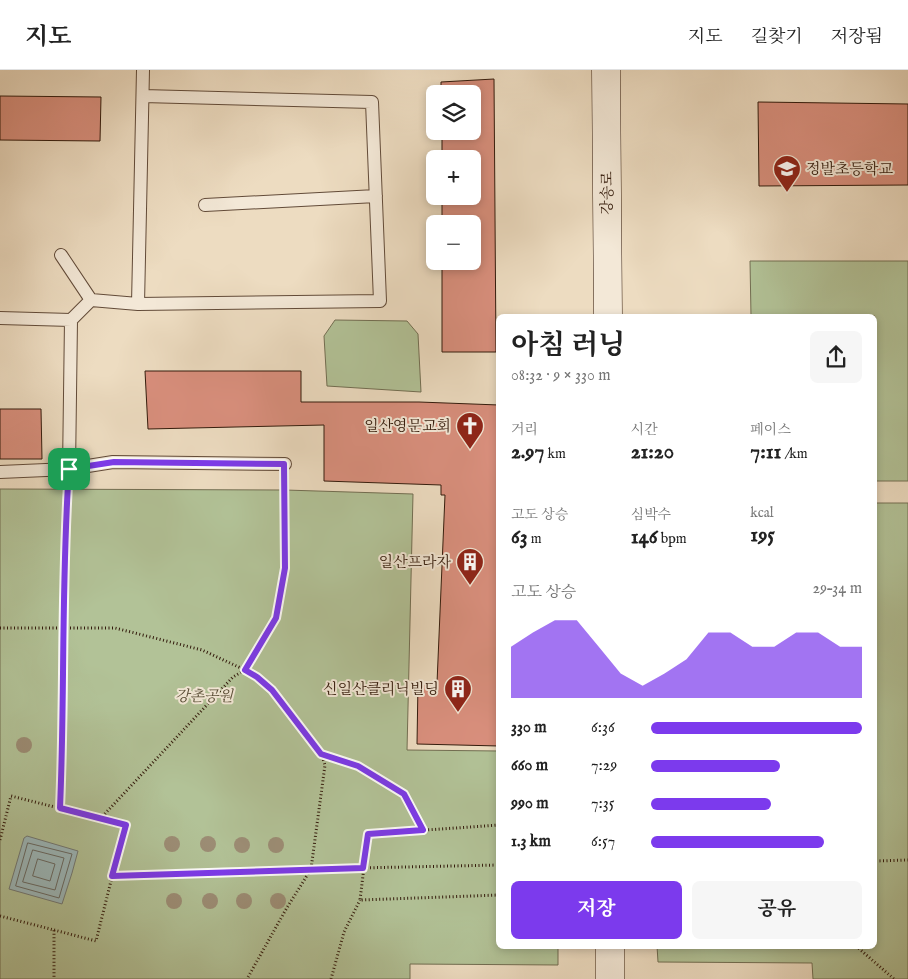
<!DOCTYPE html>
<html lang="ko">
<meta charset="utf-8">
<style>
body{margin:0;font-family:"IM FELL English","Noto Serif KR",serif;background:#f6f6f6;color:#222;height:100vh;display:flex;flex-direction:column;font-size:19px;white-space:nowrap}
*{box-sizing:border-box;margin:0}
p{font-size:16px;color:#767676}
.icon{flex:none;width:28px;height:28px;fill:none;stroke:currentColor;stroke-width:2;stroke-linecap:round;stroke-linejoin:round}
.map{position:relative;flex:1;overflow:hidden}
.panel{position:absolute;left:496px;top:244px;width:381px;height:635px;display:flex;flex-direction:column;background:#fff;border-radius:8px;box-shadow:0 2px 8px #0003}
.panel>*{flex:none}
.fabs{position:absolute;left:426px;top:15px;display:grid;gap:10px}
.fabs a{display:grid;place-items:center;width:55px;height:55px;border-radius:8px;background:#fff;box-shadow:0 2px 8px #0003;font-size:25px}
.pin{position:absolute;display:grid;place-items:center;width:42px;height:42px;color:#fff;margin:-21px;border-radius:10px;box-shadow:0 2px 8px #0006}
.round{display:grid;place-items:center;flex:none;width:52px;height:52px;border-radius:8px;background:#f6f6f6}
.headline{display:flex;align-items:center;justify-content:space-between;height:85px;padding:0 15px}
h1{font-size:28px;font-weight:700;line-height:38px}
.stats{display:grid;grid-template-columns:repeat(3,1fr);gap:8px;height:85px;padding:5px 15px}
.stats div{display:grid;align-content:center}
.stats b{font-size:21px;font-weight:700}
.stats small{font-size:14px;font-weight:400}
.stats p{font-size:14px}
.chart{height:140px;padding:10px 15px}
.chart p{display:flex;justify-content:space-between}
.chart svg{width:100%;height:90px;margin-top:5px;fill:#7c3aed;opacity:.7}
.button{display:flex;gap:10px;margin-top:auto;padding:10px 15px}
.button a{flex:1;height:58px;border-radius:8px;background:#7c3aed;color:#fff;font-size:20px;font-weight:700;line-height:58px;text-align:center}
.button a+a{background:#f6f6f6;color:#222}
ul{padding:0 15px;list-style:none;font-size:16px}
li{display:grid;grid-template-columns:80px 60px 1fr;align-items:center;height:38px}
li i{height:12px;border-radius:6px;background:#7c3aed}
header{display:flex;align-items:center;gap:30px;box-sizing:border-box;height:70px;padding:0 25px;background:#fff;border-bottom:1px solid #e0e0e0}
header strong{font-size:24px}
nav{display:flex;gap:28px;margin-inline-start:auto;font-size:18px}
.map>svg:first-child{display:block}
.green{fill:#b2c297;stroke:#726e52}
.water{fill:#9cb9bc;stroke:#727a76}
.lines{fill:none;stroke-linecap:round;stroke-linejoin:round}
.shore{stroke:#686a64;stroke-width:1}
.building{fill:#d98f7d;stroke:#331b0c}
.service-casing{stroke:#624b39;stroke-width:14}
.secondary-casing{stroke:#331b0c;stroke-width:29}
.path{stroke:#331b0c;stroke-width:3;stroke-dasharray:1 2.5;stroke-linecap:butt}
.service{stroke:#f3e8d7;stroke-width:12}
.secondary{stroke:#f3e8d7;stroke-width:28}
.tree{fill:#9c8d75}
.route-casing{stroke:#fff;stroke-width:10}
.route{stroke:#7c3aed;stroke-width:6}
.labels{text-anchor:middle;dominant-baseline:central;stroke-width:4;stroke-linejoin:round;paint-order:stroke}
.poi-label{font-size:15px;fill:#331b0c;stroke:#f3e8d7;text-anchor:end}
.street-label{font-size:15px;fill:#331b0c;stroke:#f3e8d7}
.park-label{font-size:15px;font-style:italic;fill:#594d36;stroke:#f3e8d7}
</style>
<header>
<strong>지도</strong>
<nav><a>지도</a><a>길찾기</a><a>저장됨</a></nav>
</header>
<div class="map">
<svg width="908" height="909" viewBox="0 0 908 909">
<rect width="100%" height="100%" fill="#eddcc1"/>
<filter id="stains"><feTurbulence type="fractalNoise" baseFrequency=".004" numOctaves="4"/><feColorMatrix values="0 0 0 0 .2 0 0 0 0 .09 0 0 0 0 .02 0 0 0 .5 -.17"/></filter>
<radialGradient id="worn" r=".72"><stop offset=".6" stop-color="#630" stop-opacity="0"/><stop offset="1" stop-color="#630" stop-opacity=".3"/></radialGradient>
<path class="green" d="M 750,191 L 908,191 L 908,411 L 875,411 L 875,246 L 751,246 Z
M 335,250 L 407,251 L 418,264 L 421,322 L 327,316 L 324,266 Z
M 0,419 L 285,420 L 413,424 L 407,680 L 499,681 L 499,876 L 558,876 L 558,895 L 410,894 L 410,909 L 0,909 Z
M 875,433 L 908,433 L 908,909 L 813,909 L 812,893 L 658,892 L 657,876 L 875,876 Z"/>
<path class="water" d="M 27,766 L 78,781 L 72,803 L 62,834 L 9,819 L 24,768 Z"/>
<g class="lines">
<path class="shore" d="M 28,773 L 72,784 L 59,828 L 16,816 Z
M 33,780 L 64,788 L 55,820 L 23,812 Z
M 38,789 L 55,794 L 50,811 L 33,806 Z"/>
</g>
<path class="building" d="M 494,9 L 496,282 L 442,282 L 442,191 L 472,191 L 472,154 L 442,154 L 442,126 L 472,126 L 472,89 L 442,89 L 442,61 L 472,61 L 472,24 L 441,24 L 441,12 Z
M 0,26 L 101,27 L 100,71 L 0,70 Z
M 758,32 L 908,34 L 908,115 L 759,116 Z
M 145,301 L 301,301 L 301,332 L 419,332 L 499,335 L 499,676 L 417,674 L 418,613 L 437,613 L 445,425 L 441,425 L 441,415 L 324,411 L 324,355 L 148,359 Z
M 0,339 L 41,339 L 42,389 L 0,389 Z"/>
<g class="lines">
<defs>
<path id="service" d="M 143,26 L 372,32 L 380,231 L 138,234 L 91,230 L 71,250 L 69,399 L 113,392 L 285,394
M 205,135 L 376,126
M 61,185 L 91,230
M 138,234 L 143,0
M 0,248 L 71,250
M 0,402 L 69,399"/>
<path id="secondary" d="M 606,0 L 608,246
M 610,876 L 610,909"/>
</defs>
<use href="#service" class="service-casing"/>
<use href="#secondary" class="secondary-casing"/>
<path class="path" d="M 0,558 L 115,558 L 202,580 L 245,600 L 276,548 L 285,498 L 285,415
M 322,684 L 359,696 L 404,724 L 423,760
M 60,738 L 68,421
M 100,749 L 233,607 L 245,600 C 278,619 298,654 321,683 L 325,695 L 311,799 L 285,841 L 247,909
M 499,755 L 368,764 L 360,830 L 499,825
M 875,759 L 875,805
M 0,770 L 11,726 L 126,755 L 112,807 L 311,799 L 499,795
M 876,791 L 908,790
M 0,846 L 54,860 L 54,909
M 54,860 L 96,871 L 112,807
M 856,876 L 894,909
M 331,909 L 344,862 L 360,830"/>
<use href="#service" class="service"/>
<use href="#secondary" class="secondary"/>
</g>
<g class="tree">
<circle cx="24" cy="675" r="8"/>
<circle cx="172" cy="774" r="8"/>
<circle cx="208" cy="774" r="8"/>
<circle cx="242" cy="775" r="8"/>
<circle cx="276" cy="775" r="8"/>
<circle cx="174" cy="831" r="8"/>
<circle cx="210" cy="831" r="8"/>
<circle cx="244" cy="831" r="8"/>
<circle cx="278" cy="831" r="8"/>
</g>
<g class="lines">
<defs>
<path id="route" d="M 114,392 L 284,394 L 285,498 L 276,548 L 245,600 L 257,607 L 272,620 L 321,684 L 358,696 L 404,724 L 423,760 L 368,764 L 363,798 L 112,806 L 126,755 L 60,738 C 65,625 61,512 69,399 Z"/>
</defs>
<use href="#route" class="route-casing"/>
<use href="#route" class="route"/>
</g>
<defs>
<symbol id="school-pin" viewBox="-11 -11 22 30"><path d="M0 17L-7.5 6A9.5 9.5 0 1 1 7.5 6Z" fill="#8f2418" stroke="#f3e8d7"/><path d="M0-5L7-2L0 1L-7-2ZM-4 1L0 2.5L4 1V4Q0 6-4 4Z" fill="#fff"/></symbol>
<symbol id="church-pin" viewBox="-11 -11 22 30"><path d="M0 17L-7.5 6A9.5 9.5 0 1 1 7.5 6Z" fill="#8f2418" stroke="#f3e8d7"/><path d="M-1.2-6h2.4v3.5h3.3v2.4h-3.3V6h-2.4V-.1h-3.3v-2.4h3.3Z" fill="#fff"/></symbol>
<symbol id="building-pin" viewBox="-11 -11 22 30"><path d="M0 17L-7.5 6A9.5 9.5 0 1 1 7.5 6Z" fill="#8f2418" stroke="#f3e8d7"/><path d="M-4-6H4V6H1V3H-1V6H-4ZM-2.5-4.3h1.7v1.8h-1.7ZM.8-4.3h1.7v1.8H.8ZM-2.5-1h1.7V.8h-1.7ZM.8-1h1.7V.8H.8Z" fill="#fff"/></symbol>
</defs>
<g fill-rule="evenodd">
<use href="#school-pin" x="771" y="83" width="32" height="43"/>
<use href="#church-pin" x="454" y="340" width="32" height="43"/>
<use href="#building-pin" x="454" y="476" width="32" height="43"/>
<use href="#building-pin" x="442" y="603" width="32" height="43"/>
</g>
<g class="labels">
<g class="poi-label">
<text x="806" y="99" text-anchor="start">정발초등학교</text>
<text x="451" y="356">일산영문교회</text>
<text x="451" y="492">일산프라자</text>
<text x="439" y="619">신일산클리닉빌딩</text>
</g>
<g class="street-label">
<text transform="translate(607 123) rotate(-90)">강송로</text>
</g>
<g class="park-label">
<text x="204" y="626">강촌공원</text>
</g>
</g>
<rect width="100%" height="100%" filter="url(#stains)"/>
<rect width="100%" height="100%" fill="url(#worn)"/>
</svg>
<div class="fabs">
<a><svg class="icon" aria-label="layers" viewBox="0 0 24 24"><path d="M12 4l9 5-9 5-9-5zM3 14l9 5 9-5"/></svg></a>
<a>+</a>
<a>−</a>
</div>
<div class="pin" style="left:69px;top:399px;background:#1e9e55"><svg class="icon" aria-label="arrive" viewBox="0 0 24 24"><path d="M6 21V4h12l-3 4 3 4H6"/></svg></div>
<section class="panel">
<div class="headline"><div><h1>아침 러닝</h1><p>08:32 · 9 × 330 m</p></div><a class="round"><svg class="icon" aria-label="share" viewBox="0 0 24 24"><path d="M12 15V3M7 8l5-5 5 5M5 13v7h14v-7"/></svg></a></div>
<div class="stats">
<div><p>거리</p><b>2.97<small> km</small></b></div>
<div><p>시간</p><b>21:20</b></div>
<div><p>페이스</p><b>7:11<small> /km</small></b></div>
</div>
<div class="stats">
<div><p>고도 상승</p><b>63<small> m</small></b></div>
<div><p>심박수</p><b>146<small> bpm</small></b></div>
<div><p>kcal</p><b>195</b></div>
</div>
<div class="chart"><p><span>고도 상승</span>29–34 m</p>
<svg viewBox="0 0 160 44" preserveAspectRatio="none"><path d="M0 44V19L10 12L20 6L30 6L40 19L50 32L60 38L70 32L80 25L90 12L100 12L110 19L120 19L130 12L140 12L150 19L160 19V44z"/></svg>
</div>
<ul>
<li><b>330 m</b>6:36<i style="width:100%"></i></li>
<li><b>660 m</b>7:29<i style="width:61%"></i></li>
<li><b>990 m</b>7:35<i style="width:57%"></i></li>
<li><b>1.3 km</b>6:57<i style="width:82%"></i></li>
</ul>
<div class="button"><a>저장</a><a>공유</a></div>
</section>
</div>
